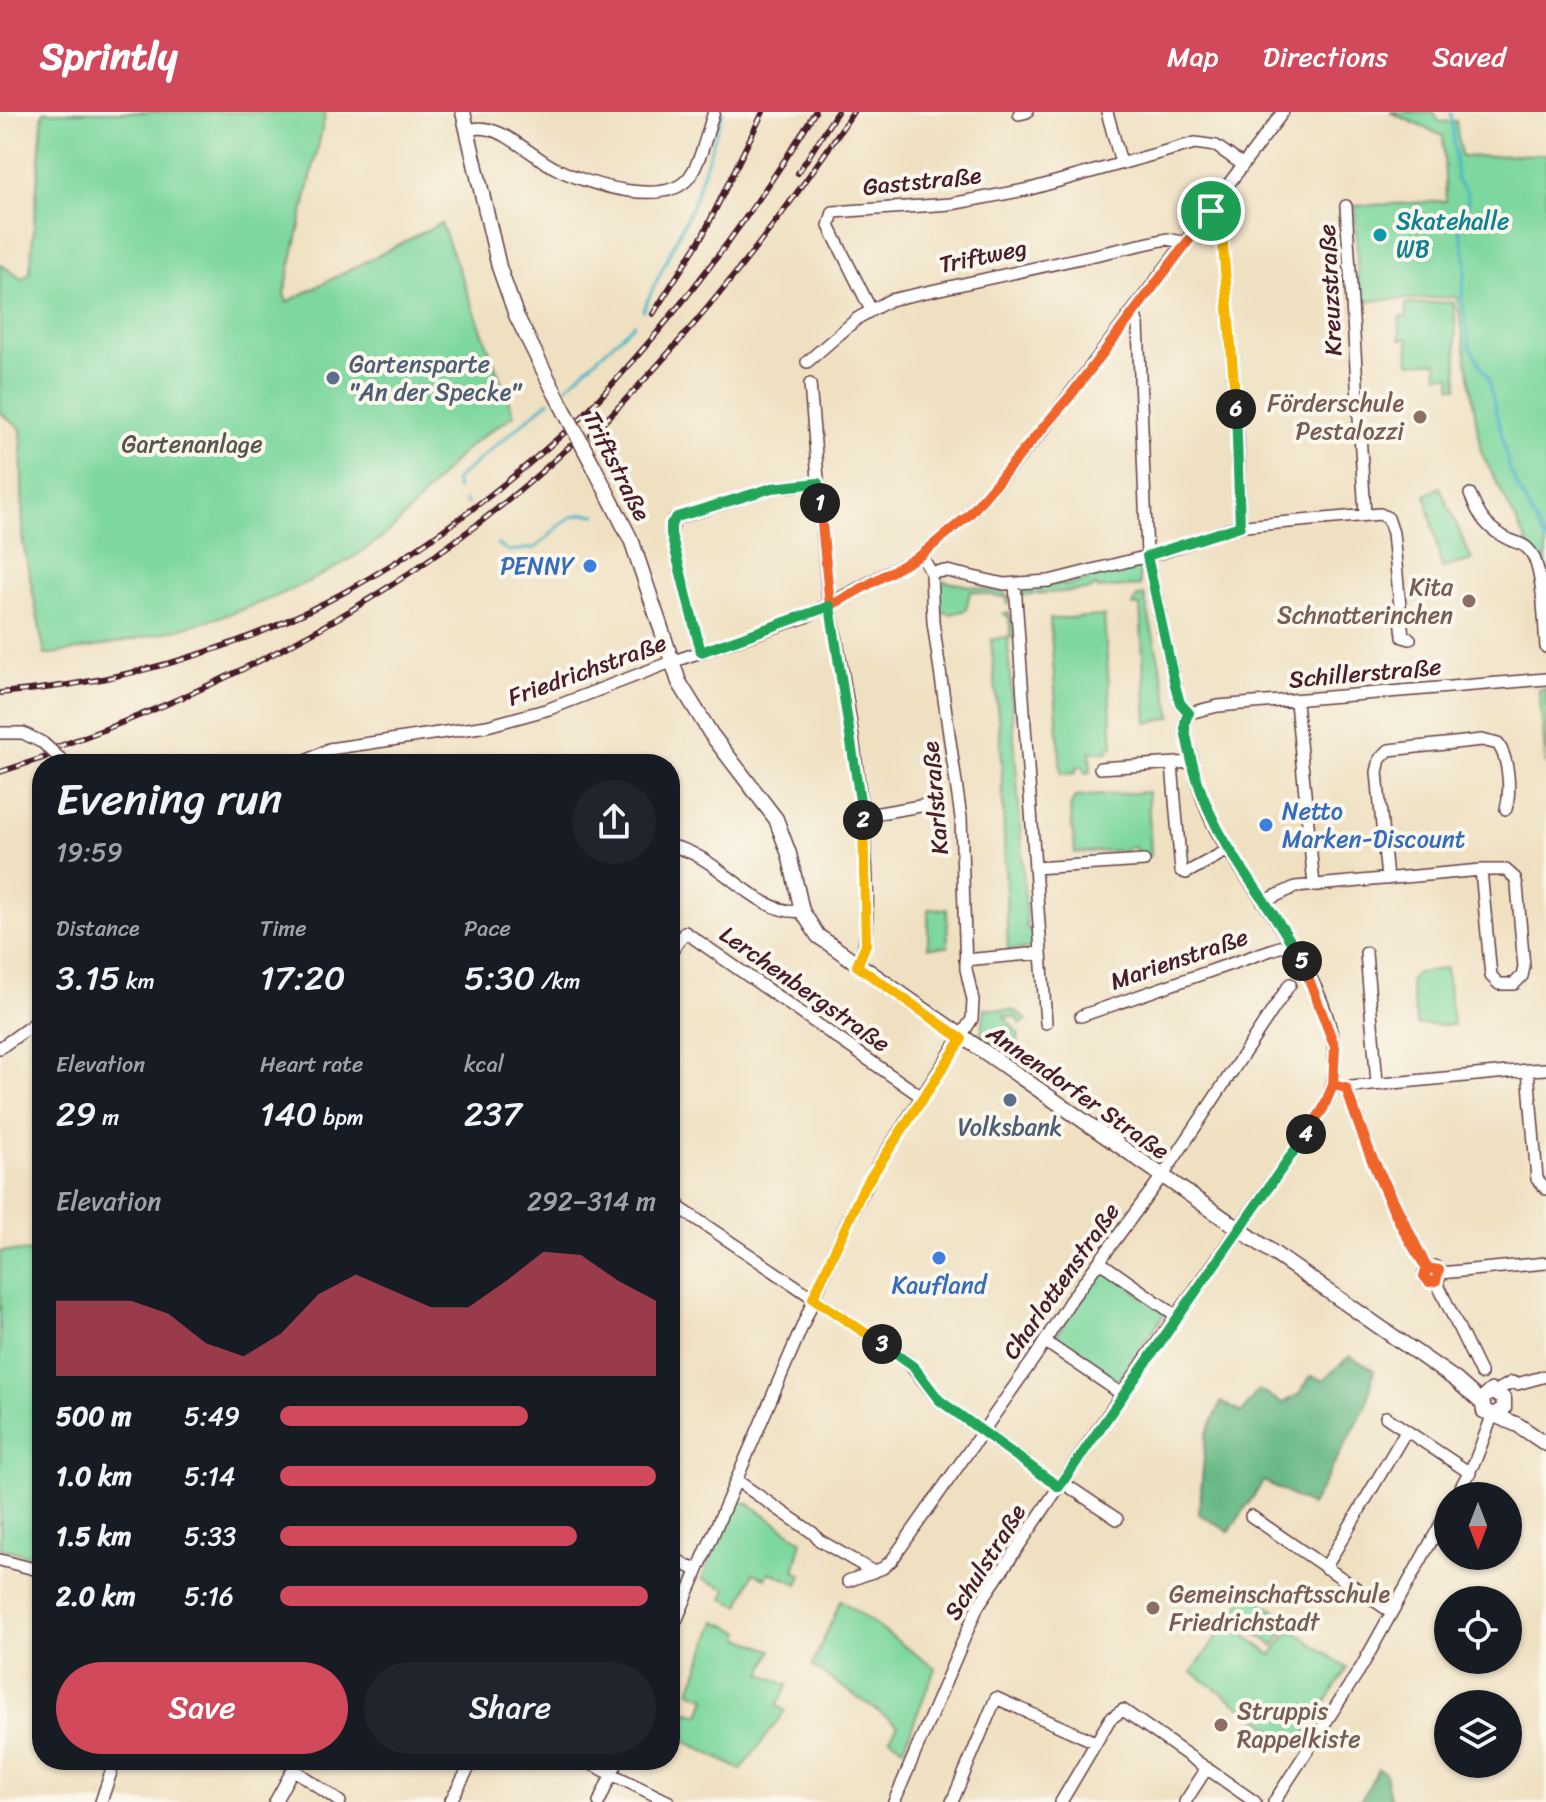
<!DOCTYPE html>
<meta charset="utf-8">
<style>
body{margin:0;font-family:Sriracha,sans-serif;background:#20242c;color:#f1f3f6;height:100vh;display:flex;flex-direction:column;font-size:30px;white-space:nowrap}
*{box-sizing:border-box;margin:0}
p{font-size:26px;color:#9ea1a6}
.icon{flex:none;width:44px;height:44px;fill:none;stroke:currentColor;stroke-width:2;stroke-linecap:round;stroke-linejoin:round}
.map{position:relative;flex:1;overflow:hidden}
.drawer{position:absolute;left:32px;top:642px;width:648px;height:1016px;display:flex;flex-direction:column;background:#171b24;border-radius:32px;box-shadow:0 2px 6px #0004}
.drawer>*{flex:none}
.needle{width:52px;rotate:180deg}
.fabs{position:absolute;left:1434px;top:1370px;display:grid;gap:16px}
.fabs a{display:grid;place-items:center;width:88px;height:88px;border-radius:50%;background:#171b24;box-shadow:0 2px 6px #0004;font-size:40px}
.pin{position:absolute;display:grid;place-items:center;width:68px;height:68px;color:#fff;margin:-34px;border:4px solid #fff;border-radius:50%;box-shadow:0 2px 8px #0007}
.km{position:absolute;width:40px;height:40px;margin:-20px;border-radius:50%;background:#222;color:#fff;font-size:22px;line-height:40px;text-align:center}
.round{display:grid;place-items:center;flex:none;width:84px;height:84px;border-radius:42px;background:#20242c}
.summary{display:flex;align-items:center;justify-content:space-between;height:136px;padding:0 24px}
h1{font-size:44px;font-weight:600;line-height:60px}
.stats{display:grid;grid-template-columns:repeat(3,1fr);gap:12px;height:136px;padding:8px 24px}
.stats div{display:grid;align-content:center}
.stats b{font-size:34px;font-weight:600}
.stats small{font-size:22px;font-weight:400}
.stats p{font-size:22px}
.chart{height:224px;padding:16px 24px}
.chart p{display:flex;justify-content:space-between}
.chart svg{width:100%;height:144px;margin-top:8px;fill:#d1495b;opacity:.7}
.action{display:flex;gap:16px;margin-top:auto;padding:16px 24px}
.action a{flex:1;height:92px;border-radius:48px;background:#d1495b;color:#fff;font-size:32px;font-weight:600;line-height:92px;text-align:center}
.action a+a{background:#20242c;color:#f1f3f6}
ul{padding:0 24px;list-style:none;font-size:26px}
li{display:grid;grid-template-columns:128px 96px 1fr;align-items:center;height:60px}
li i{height:20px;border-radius:10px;background:#d1495b}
header{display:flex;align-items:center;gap:48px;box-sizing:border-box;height:112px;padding:0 40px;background:#d1495b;color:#fff}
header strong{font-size:38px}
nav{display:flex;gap:44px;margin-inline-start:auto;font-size:28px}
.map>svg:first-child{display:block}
.green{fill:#7dd79e;stroke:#647b64;stroke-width:2}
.forest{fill:#66b885;stroke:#586c58;stroke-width:2}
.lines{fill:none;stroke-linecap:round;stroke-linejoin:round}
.stream{stroke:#48b4c5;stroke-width:3}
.minor-casing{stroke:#633c42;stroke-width:14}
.major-casing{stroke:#633c42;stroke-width:17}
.minor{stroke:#fff;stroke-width:11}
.major{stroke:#fff;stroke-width:14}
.rail-casing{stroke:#4a1f2b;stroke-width:6}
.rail{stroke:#fbf7ec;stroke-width:3;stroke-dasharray:9;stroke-linecap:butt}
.minor-bridge-casing{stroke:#633c42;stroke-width:14;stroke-linecap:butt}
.major-bridge-casing{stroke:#633c42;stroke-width:17;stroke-linecap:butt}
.minor-bridge{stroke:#fff;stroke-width:11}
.major-bridge{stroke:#fff;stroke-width:14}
.split-1-casing{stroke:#fff;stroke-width:16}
.split-2-casing{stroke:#fff;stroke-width:16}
.split-3-casing{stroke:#fff;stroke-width:16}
.split-4-casing{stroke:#fff;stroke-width:16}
.split-5-casing{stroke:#fff;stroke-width:16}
.split-6-casing{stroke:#fff;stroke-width:16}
.split-7-casing{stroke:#fff;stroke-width:16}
.split-1{stroke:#f0652b;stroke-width:10}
.split-2{stroke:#22a559;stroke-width:10}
.split-3{stroke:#f5b400;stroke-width:10}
.split-4{stroke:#22a559;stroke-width:10}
.split-5{stroke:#f0652b;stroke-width:10}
.split-6{stroke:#22a559;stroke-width:10}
.split-7{stroke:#f5b400;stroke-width:10}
.culture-dot{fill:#0f9aa8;stroke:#fbf7ec;stroke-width:3}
.service-dot{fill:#5c6f8a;stroke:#fbf7ec;stroke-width:3}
.education-dot{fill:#8d6e63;stroke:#fbf7ec;stroke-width:3}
.shop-dot{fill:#3f7fe0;stroke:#fbf7ec;stroke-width:3}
.labels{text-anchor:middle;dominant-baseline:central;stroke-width:8;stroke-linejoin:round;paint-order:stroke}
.street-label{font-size:24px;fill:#4a1f2b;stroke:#fbf7ec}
.culture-label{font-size:24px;fill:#0d838f;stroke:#fbf7ec;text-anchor:start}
.service-label{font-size:24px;fill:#4e5e75;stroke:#fbf7ec;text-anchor:start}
.education-label{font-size:24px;fill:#785e54;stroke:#fbf7ec;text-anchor:end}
.park-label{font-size:24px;fill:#59564e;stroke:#fbf7ec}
.shop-label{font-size:24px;fill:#366cbe;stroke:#fbf7ec;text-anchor:end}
</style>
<header>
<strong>Sprintly</strong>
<nav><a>Map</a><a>Directions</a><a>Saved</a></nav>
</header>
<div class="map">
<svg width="1546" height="1690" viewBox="0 0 1546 1690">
<rect width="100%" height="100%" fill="#fbf7ec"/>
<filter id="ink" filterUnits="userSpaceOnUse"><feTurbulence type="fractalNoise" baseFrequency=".0125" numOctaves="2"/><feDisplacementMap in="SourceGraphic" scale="16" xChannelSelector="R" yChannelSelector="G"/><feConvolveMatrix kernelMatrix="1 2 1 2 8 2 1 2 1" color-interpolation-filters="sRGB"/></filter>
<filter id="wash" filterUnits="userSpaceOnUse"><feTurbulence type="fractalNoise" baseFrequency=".006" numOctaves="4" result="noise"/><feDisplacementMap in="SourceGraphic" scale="32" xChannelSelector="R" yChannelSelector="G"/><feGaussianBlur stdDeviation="1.8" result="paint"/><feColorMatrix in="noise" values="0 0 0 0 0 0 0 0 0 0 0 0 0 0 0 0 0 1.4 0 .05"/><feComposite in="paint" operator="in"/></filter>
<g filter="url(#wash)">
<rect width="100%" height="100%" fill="#efe0c1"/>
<path class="green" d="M 43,0 L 326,0 L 284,182 L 287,190 L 441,111 L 514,303 C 496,316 475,327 460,343 C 431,372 410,405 376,430 C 282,497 157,527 45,543 L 23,430 L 21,316 L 0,301 L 0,152 L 22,167 L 30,161 Z
M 1390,0 L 1434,0 L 1439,10 L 1456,9 L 1461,45 L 1546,42 L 1546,506 L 1540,455 L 1481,340 L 1457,185 L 1359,189 L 1355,94 L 1446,89 L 1443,24 Z
M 1454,190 L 1458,275 L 1451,275 L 1451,263 L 1438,263 L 1437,250 L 1409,251 L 1408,227 L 1400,227 L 1399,205 L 1407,205 L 1406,192 Z
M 1440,375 L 1472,448 L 1442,456 L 1426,383 Z
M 1133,454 L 1139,458 L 1140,474 L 1098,477 L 1096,474 L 1089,478 L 1023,483 L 1020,480 C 1032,469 1048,479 1061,471 L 1064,474 Z
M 938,468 L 1001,480 L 1011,486 L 1011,489 L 1007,492 L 1008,486 L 970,479 L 966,498 L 951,502 L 938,499 Z
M 1144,483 L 1172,605 L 1147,611 L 1140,494 L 1133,494 L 1137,485 Z
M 1010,501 L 1014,525 L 1009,525 L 1008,534 L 1027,817 L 1035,817 L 1033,836 L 1008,839 L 1001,638 L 991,528 L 1010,524 L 1009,505 L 1003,502 Z
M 1104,504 L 1113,635 L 1108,635 L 1108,640 L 1090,640 L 1091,660 L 1085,661 L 1084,655 L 1076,656 L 1076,661 L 1061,662 L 1050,507 Z
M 1546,577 L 1546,653 L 1539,578 Z
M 1148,680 L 1151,744 L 1141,744 L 1134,735 L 1126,736 L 1126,745 L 1122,738 L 1075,741 L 1070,695 L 1075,685 Z
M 928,797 L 947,797 L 948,835 L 928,835 Z
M 1446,856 L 1453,913 L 1417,913 L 1410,869 L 1415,862 Z
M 985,896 L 1016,899 L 1027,908 L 1021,912 L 1016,905 L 1004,904 L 1019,923 L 1015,935 L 1003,943 L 981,924 Z
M 0,1139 L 42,1140 L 42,1447 L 0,1436 Z
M 1103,1156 L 1166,1200 L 1117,1269 L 1055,1225 Z
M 739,1389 L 749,1392 L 802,1429 L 794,1459 L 802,1463 L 798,1472 L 770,1460 L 766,1466 L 753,1461 L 740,1494 L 723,1487 L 727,1477 L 702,1467 L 731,1396 Z
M 1248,1480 L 1291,1510 L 1274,1534 L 1232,1504 Z
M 841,1488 L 935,1556 L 904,1636 L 890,1626 L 898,1613 L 812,1554 Z
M 716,1509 L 741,1520 L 740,1526 L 772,1538 L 762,1562 L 788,1573 L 777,1593 L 785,1599 L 741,1658 L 677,1625 L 684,1599 L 700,1603 L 706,1585 L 690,1579 Z
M 1227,1511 L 1272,1543 L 1291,1517 L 1347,1556 L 1298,1635 L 1192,1560 Z"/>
<path class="forest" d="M 1350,1244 L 1374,1258 L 1367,1293 L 1311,1394 L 1264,1369 L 1229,1420 L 1199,1402 L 1206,1323 L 1221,1290 L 1242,1301 L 1258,1278 L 1283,1291 L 1299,1282 L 1311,1264 L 1323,1268 Z
M 1378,1657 L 1385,1661 L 1391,1690 L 1360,1690 Z"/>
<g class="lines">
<path class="stream" d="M 1451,0 L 1457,69 L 1467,80 L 1468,90 L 1460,118 L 1466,151 L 1462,185 L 1470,235 L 1488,266 L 1510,359 L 1546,431
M 643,198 L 693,92 L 723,0
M 564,277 L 634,212
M 457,377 L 455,369 L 461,363 L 549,289
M 465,389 L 467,392
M 497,432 L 509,439 L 535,436 C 557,421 564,397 596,403"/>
</g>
</g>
<g filter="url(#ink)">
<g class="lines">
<defs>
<path id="minor" d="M 1107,0 L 1121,51
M 1019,2 L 1027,0
M 469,18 C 499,8 531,45 557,57 C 587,72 667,97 690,64 C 702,46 707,20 714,0
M 1346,94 L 1365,402
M 1211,99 L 1220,108 L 1223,129 L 1238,328 L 1240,414
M 871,198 L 829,114 L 833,100 L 951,92 L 1030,77 L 1195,31 L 1216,34 L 1243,53
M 1134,202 L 1138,212 L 1147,444 L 1175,573 L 1180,591 L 1189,601
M 807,250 L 858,206 L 890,188 L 1167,127 L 1187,131
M 810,272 L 828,486 C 843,549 887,806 857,854
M 1470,382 C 1479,405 1487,417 1510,428 C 1515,430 1523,432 1527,436 C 1544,449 1544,513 1546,535
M 931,460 L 947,459 L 1004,472 L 1049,469 L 1164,440 L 1234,415 L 1380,402 L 1388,406 L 1393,421 L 1403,525 L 1410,527
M 1015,472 L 1046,911
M 701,540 L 671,422 L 674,407 L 772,376 L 818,371
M 1296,590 L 1314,773
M 1189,601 L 1218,594 L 1546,567
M 0,621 L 23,621 L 43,631
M 301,652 L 329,637 L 487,614 L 549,597 L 671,550 L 805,505 L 921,443 L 969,403 L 1042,319 L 1283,0
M 1172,652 L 1181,759 L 1186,761 L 1228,738
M 1100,656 L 1192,650
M 862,704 L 926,693
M 670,734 C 718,741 756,805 802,799
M 1034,756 L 1144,749
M 1387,767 L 1377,660 L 1380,647 L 1389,638 L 1482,628 L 1498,632 C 1509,647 1511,679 1506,697
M 1263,790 L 1295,775 L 1481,758 L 1506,758 L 1515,766 L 1517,773 L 1524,855 L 1522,864 L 1514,872 L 1499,872 L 1491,864 L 1481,758
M 1366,841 L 1377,971
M 670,842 L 685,820 L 922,985
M 965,848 L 1041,841
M 1081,904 L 1291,831
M 0,936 L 42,906
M 1546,957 L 1528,958 L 1537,1067 L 1546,1077
M 1341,976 L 1528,958
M 1346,976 L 1371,1043 L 1427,1156
M 673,1066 L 674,1084 L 680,1096 L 907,1249 L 939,1288 L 1059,1375
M 1100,1150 L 1171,1200
M1424 1162a8 8 0 1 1 16 0a8 8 0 1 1-16 0Z
M 1440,1161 L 1546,1151
M 1436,1169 L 1481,1262
M 1050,1233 L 1123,1283
M 1496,1279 L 1512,1270 L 1517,1272 L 1546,1264
M 1386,1305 L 1470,1361
M 736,1368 L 813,1421 L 819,1428 L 874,1460
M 1062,1370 L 1117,1407
M 1456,1384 L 1475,1349 L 1493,1302
M 1251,1404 L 1391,1500
M 670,1444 L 697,1459
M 0,1448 L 42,1459
M 1325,1456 L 1406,1319
M 848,1469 L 883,1456 L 892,1448 L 1035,1245 L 1070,1189 L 1168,1056 L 1290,872
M 670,1523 L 846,1112 L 877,1054 L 972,907 L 973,888 L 966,857 L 961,706 L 933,510 L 931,460 L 921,443
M 583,1648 L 669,1690
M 293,1657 L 340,1690
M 101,1690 L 115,1648
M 275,1690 L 298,1648
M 450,1690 L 473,1648
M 599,1690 L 618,1648
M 894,1690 L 978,1494 L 1147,1245 L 1317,1007 C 1379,913 1260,797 1216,718 C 1203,694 1196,669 1191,642 C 1188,629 1180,613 1189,601
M 952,1690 L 996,1586 L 1095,1630
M 1061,1690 L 1110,1607 L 1123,1598 L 1255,1690
M 1185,1690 L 1207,1656
M 1274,1690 L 1362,1554 L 1448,1399"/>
<path id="major" d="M 463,0 L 499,155 L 516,203 L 555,281
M 594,355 L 632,430 L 679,570 L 711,622 L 776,707 L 789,742 L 802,799 L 818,824 L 1456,1268 L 1481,1290
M 1495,1302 L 1504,1296 L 1504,1287 L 1491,1279 L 1482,1287 L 1484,1299 L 1518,1313 L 1546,1332"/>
</defs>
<use href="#minor" class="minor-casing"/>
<use href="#major" class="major-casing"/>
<use href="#minor" class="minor"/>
<use href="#major" class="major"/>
<defs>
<path id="rail" d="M 798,61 L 837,0
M 653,202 L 703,123 L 763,0
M 579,308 C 668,215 748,110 815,0
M 591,323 C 690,225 776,116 853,0
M 0,581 C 229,562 396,472 564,321
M 57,635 C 247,568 422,472 570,334
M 0,660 L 46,645"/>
</defs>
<use href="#rail" class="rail-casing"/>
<use href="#rail" class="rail"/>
<defs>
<path id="minor-bridge" d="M 43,631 L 64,650"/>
<path id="major-bridge" d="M 555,281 L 594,355"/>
</defs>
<use href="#minor-bridge" class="minor-bridge-casing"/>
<use href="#major-bridge" class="major-bridge-casing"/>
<use href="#minor-bridge" class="minor-bridge"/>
<use href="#major-bridge" class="major-bridge"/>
</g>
</g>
<g class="lines" filter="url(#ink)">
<defs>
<path id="split-1" d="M 820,391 L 830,494 L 921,443 L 969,403 L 1071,283 L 1211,99"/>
<path id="split-2" d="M 820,391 L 818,371 L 772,376 L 677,405 L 671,412 L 671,422 L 701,540 L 830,494 L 863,708"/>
<path id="split-3" d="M 863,708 L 866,832 L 857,854 L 962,927 L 863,1077 L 813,1186 L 882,1232"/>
<path id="split-4" d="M 882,1232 L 914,1255 L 939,1288 L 1059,1375 L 1306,1022"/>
<path id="split-5" d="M 1302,849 L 1335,935 L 1333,973 L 1346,976 L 1371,1043 L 1427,1156 L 1424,1164 L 1429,1170 L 1436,1169 L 1439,1158 L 1427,1156 C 1393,1109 1364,1031 1346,976 L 1333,973 L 1323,997 L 1306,1022"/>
<path id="split-6" d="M 1236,297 L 1240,414 L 1147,444 L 1175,573 L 1180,591 L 1189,601 C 1181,612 1187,625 1189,637 C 1209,732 1259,770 1302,849"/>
<path id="split-7" d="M 1211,99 L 1220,108 L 1222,120 L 1236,297"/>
</defs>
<use href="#split-1" class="split-1-casing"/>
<use href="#split-2" class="split-2-casing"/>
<use href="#split-3" class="split-3-casing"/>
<use href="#split-4" class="split-4-casing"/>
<use href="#split-5" class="split-5-casing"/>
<use href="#split-6" class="split-6-casing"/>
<use href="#split-7" class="split-7-casing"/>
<use href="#split-1" class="split-1"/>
<use href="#split-2" class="split-2"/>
<use href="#split-3" class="split-3"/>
<use href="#split-4" class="split-4"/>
<use href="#split-5" class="split-5"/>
<use href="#split-6" class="split-6"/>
<use href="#split-7" class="split-7"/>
</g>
<circle class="culture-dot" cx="1380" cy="123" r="8"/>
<g class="service-dot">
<circle cx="333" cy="266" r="8"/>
<circle cx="1010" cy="988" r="8"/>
</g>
<g class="education-dot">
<circle cx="1420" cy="305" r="8"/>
<circle cx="1469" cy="489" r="8"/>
<circle cx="1153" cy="1496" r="8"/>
<circle cx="1221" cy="1613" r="8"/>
</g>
<g class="shop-dot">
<circle cx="590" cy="454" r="8"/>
<circle cx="1266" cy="713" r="8"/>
<circle cx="939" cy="1146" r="8"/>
</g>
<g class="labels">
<g class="street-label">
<text transform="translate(922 69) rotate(-6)">Gaststraße</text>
<text transform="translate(983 144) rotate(-12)">Triftweg</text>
<text transform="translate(1330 178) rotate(-93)">Kreuzstraße</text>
<text transform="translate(617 354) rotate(63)">Triftstraße</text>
<text transform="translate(587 558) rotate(-20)">Friedrichstraße</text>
<text transform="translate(1365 561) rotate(-5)">Schillerstraße</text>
<text transform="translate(935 686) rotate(-95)">Karlstraße</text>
<text transform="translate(1179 847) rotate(-19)">Marienstraße</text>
<text transform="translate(805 877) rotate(35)">Lerchenbergstraße</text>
<text transform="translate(1078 980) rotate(35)">Annendorfer Straße</text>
<text transform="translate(1061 1169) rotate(-55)">Charlottenstraße</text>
<text transform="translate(985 1450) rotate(-58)">Schulstraße</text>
</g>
<g class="culture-label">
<text x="1396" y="109">Skatehalle<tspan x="1396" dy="28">WB</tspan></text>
</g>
<g class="service-label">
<text x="349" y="252">Gartensparte<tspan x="349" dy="28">"An der Specke"</tspan></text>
<text x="1010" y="1015" text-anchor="middle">Volksbank</text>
</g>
<g class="education-label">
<text x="1404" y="291">Förderschule<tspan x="1404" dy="28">Pestalozzi</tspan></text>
<text x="1453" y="475">Kita<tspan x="1453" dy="28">Schnatterinchen</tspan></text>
<text x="1169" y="1482" text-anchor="start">Gemeinschaftsschule<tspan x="1169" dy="28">Friedrichstadt</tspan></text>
<text x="1237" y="1599" text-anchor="start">Struppis<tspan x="1237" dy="28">Rappelkiste</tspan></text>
</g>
<g class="park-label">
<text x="192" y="332">Gartenanlage</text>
</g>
<g class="shop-label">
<text x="574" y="454">PENNY</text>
<text x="1282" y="699" text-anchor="start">Netto<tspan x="1282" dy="28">Marken-Discount</tspan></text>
<text x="939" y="1173" text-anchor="middle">Kaufland</text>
</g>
</g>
</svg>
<div class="fabs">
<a><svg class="needle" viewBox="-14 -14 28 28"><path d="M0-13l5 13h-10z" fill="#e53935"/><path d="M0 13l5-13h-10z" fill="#9ea1a6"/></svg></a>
<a><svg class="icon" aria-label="locate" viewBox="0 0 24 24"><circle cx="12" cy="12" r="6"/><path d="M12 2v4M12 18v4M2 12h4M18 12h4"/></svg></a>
<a><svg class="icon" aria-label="layers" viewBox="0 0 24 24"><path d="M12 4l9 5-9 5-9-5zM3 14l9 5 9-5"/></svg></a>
</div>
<div class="pin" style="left:1211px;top:99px;background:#1e9e55"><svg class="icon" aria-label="arrive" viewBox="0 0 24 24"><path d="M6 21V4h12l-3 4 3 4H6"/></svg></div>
<b class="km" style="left:820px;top:391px">1</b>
<b class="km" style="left:863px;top:708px">2</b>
<b class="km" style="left:882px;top:1232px">3</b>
<b class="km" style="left:1306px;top:1022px">4</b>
<b class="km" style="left:1302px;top:849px">5</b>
<b class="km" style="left:1236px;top:297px">6</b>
<section class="drawer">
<div class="summary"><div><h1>Evening run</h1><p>19:59</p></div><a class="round"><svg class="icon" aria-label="share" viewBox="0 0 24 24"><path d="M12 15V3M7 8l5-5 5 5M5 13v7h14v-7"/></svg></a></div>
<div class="stats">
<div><p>Distance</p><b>3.15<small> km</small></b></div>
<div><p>Time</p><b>17:20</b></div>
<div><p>Pace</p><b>5:30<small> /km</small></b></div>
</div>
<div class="stats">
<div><p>Elevation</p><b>29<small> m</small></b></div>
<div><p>Heart rate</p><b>140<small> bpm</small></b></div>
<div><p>kcal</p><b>237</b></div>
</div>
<div class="chart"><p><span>Elevation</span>292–314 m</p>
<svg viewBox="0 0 160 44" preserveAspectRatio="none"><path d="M0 44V21L10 21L20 21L30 25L40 34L50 38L60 31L70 19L80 13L90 18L100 23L110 23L120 15L130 6L140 7L150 15L160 21V44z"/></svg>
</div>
<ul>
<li><b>500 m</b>5:49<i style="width:66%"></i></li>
<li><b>1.0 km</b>5:14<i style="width:100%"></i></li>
<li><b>1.5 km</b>5:33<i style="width:79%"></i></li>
<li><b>2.0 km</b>5:16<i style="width:98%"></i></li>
</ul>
<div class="action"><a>Save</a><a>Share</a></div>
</section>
</div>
